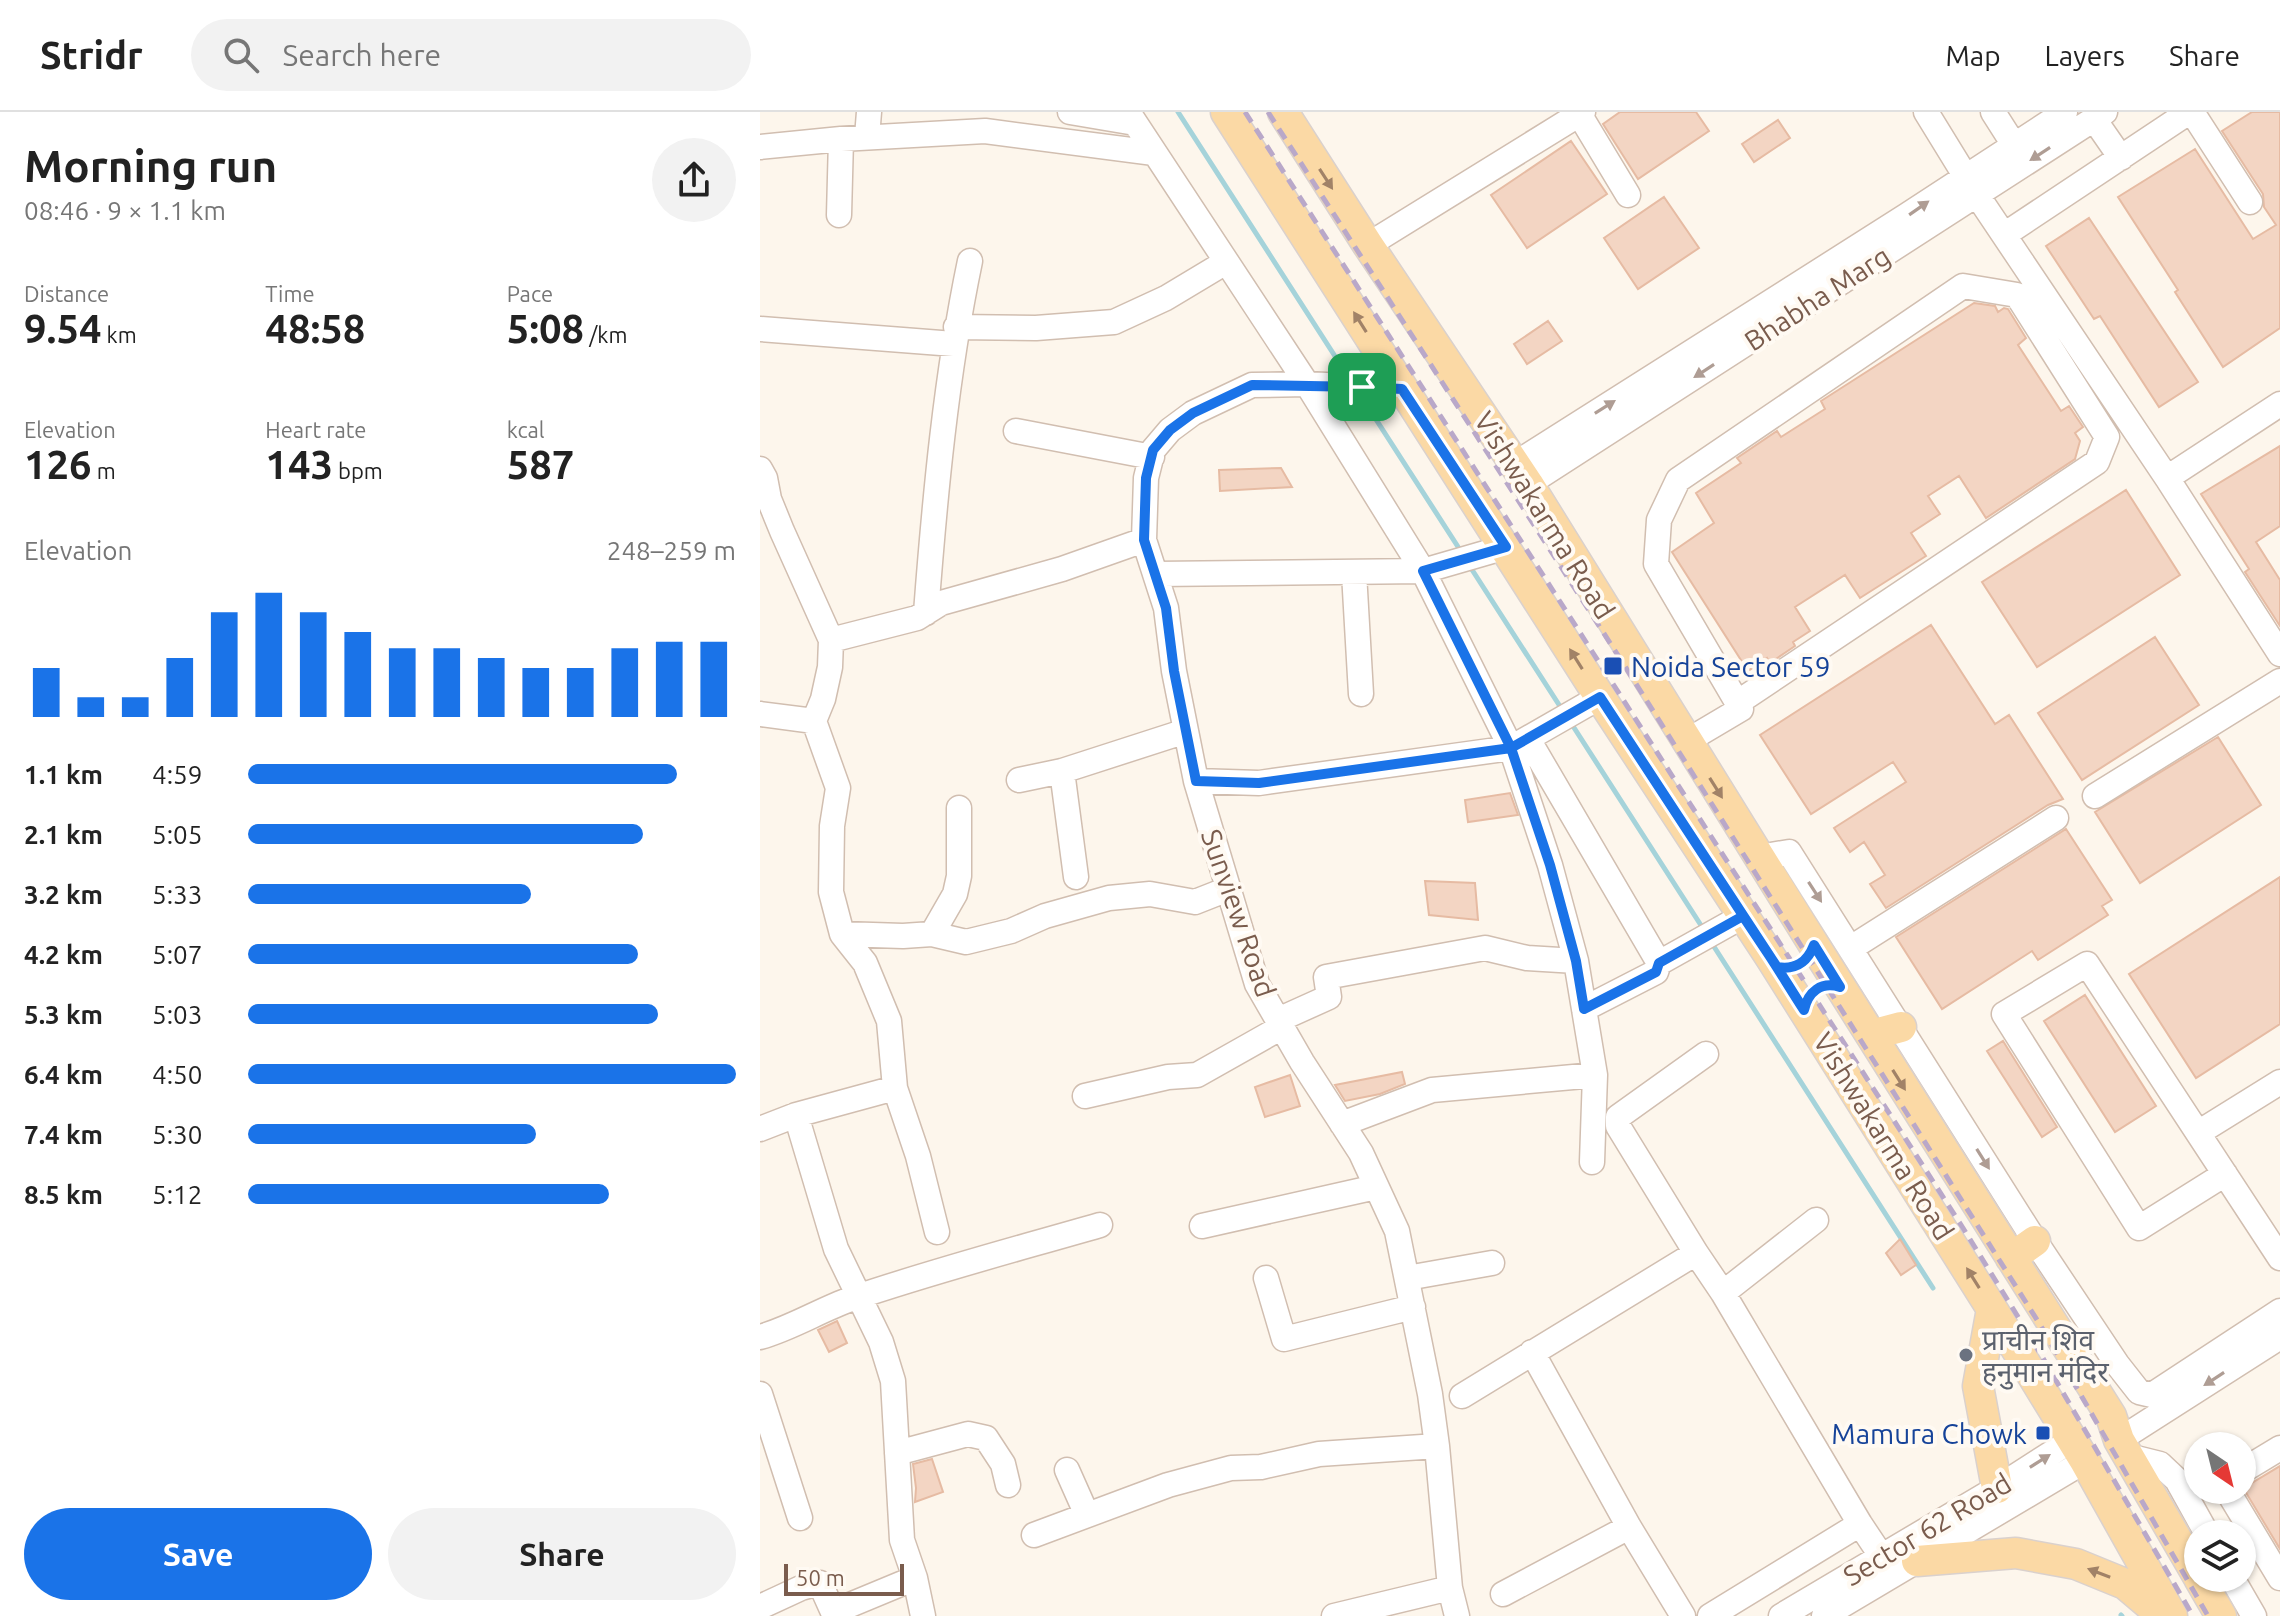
<!DOCTYPE html>
<meta charset="utf-8">
<style>
body{margin:0;font-family:Ubuntu,"Noto Sans Devanagari",sans-serif;background:#f2f2f2;color:#222;height:100vh;display:flex;flex-direction:column;font-size:30px;white-space:nowrap}
*{box-sizing:border-box;margin:0}
p{font-size:26px;color:#767676}
.icon{flex:none;width:44px;height:44px;fill:none;stroke:currentColor;stroke-width:2;stroke-linecap:round;stroke-linejoin:round}
.map{position:relative;flex:1;overflow:hidden}
.details{display:flex;flex-direction:column;background:#fff;width:760px}
.details>*{flex:none}
.needle{width:52px;rotate:145deg}
.buttons{position:absolute;left:1424px;top:1320px;display:grid;gap:16px}
.buttons a{display:grid;place-items:center;width:72px;height:72px;border-radius:50%;background:#fff;box-shadow:0 2px 6px #0004;font-size:40px}
.scale{position:absolute;left:24px;bottom:20px;width:120px;box-sizing:border-box;padding-left:8px;border:4px solid #7a5c4d;border-top:0;font-size:22px;line-height:28px;white-space:nowrap;color:#7a5c4d;-webkit-text-stroke:6px #fffaf3;paint-order:stroke}
.pin{position:absolute;display:grid;place-items:center;width:68px;height:68px;color:#fff;margin:-34px;border-radius:16px;box-shadow:0 4px 12px #0006}
.round{display:grid;place-items:center;flex:none;width:84px;height:84px;border-radius:42px;background:#f2f2f2}
.overview{display:flex;align-items:center;justify-content:space-between;height:136px;padding:0 24px}
h1{font-size:44px;font-weight:700;line-height:60px}
.stats{display:grid;grid-template-columns:repeat(3,1fr);gap:12px;height:136px;padding:8px 24px}
.stats div{display:grid;align-content:center}
.stats b{font-size:40px;font-weight:700}
.stats small{font-size:22px;font-weight:400}
.stats p{font-size:22px}
.chart{height:224px;padding:16px 24px}
.chart p{display:flex;justify-content:space-between}
.chart svg{width:100%;height:144px;margin-top:8px;stroke:#1a73e8;stroke-width:6}
.cta{display:flex;gap:16px;margin-top:auto;padding:16px 24px}
.cta a{flex:1;height:92px;border-radius:48px;background:#1a73e8;color:#fff;font-size:32px;font-weight:700;line-height:92px;text-align:center}
.cta a+a{background:#f2f2f2;color:#222}
ul{padding:0 24px;list-style:none;font-size:26px}
li{display:grid;grid-template-columns:128px 96px 1fr;align-items:center;height:60px}
li i{height:20px;border-radius:10px;background:#1a73e8}
header{display:flex;align-items:center;gap:48px;box-sizing:border-box;height:112px;padding:0 40px;background:#fff;border-bottom:2px solid #e0e0e0}
header strong{font-size:38px}
nav{display:flex;gap:44px;margin-inline-start:auto;font-size:28px}
.search{width:560px;height:72px;background:#f2f2f2;display:flex;align-items:center;gap:20px;box-sizing:border-box;padding:0 28px;border-radius:44px;color:#767676;font-size:30px}
main{display:flex;flex:1;min-height:0}
.map>svg:first-child{display:block}
.lines{fill:none;stroke-linecap:round;stroke-linejoin:round}
.stream{stroke:#a5d3da;stroke-width:5}
.building{fill:#f3d5c3;stroke:#e6bba3;stroke-width:2}
.minor-casing{stroke:#d1beb0;stroke-width:27}
.major-casing{stroke:#dad1cd;stroke-width:33}
.minor{stroke:#fff;stroke-width:24}
.major{stroke:#fbd9a5;stroke-width:30}
.rail{stroke:#b9a8c9;stroke-width:5;stroke-dasharray:12 8;stroke-linecap:butt}
.oneway{fill:#af9d94}
.oneway2{fill:#a18267}
.route-casing{stroke:#fff;stroke-width:16}
.route{stroke:#1a73e8;stroke-width:10}
.transit-dot{fill:#1a4fb4;stroke:#fffaf3;stroke-width:3}
.worship-dot{fill:#6b7280;stroke:#fffaf3;stroke-width:3}
.labels{text-anchor:middle;dominant-baseline:central;stroke-width:8;stroke-linejoin:round;paint-order:stroke}
.street-label{font-size:28px;fill:#7a5c4d;stroke:#fffaf3}
.transit-label{font-size:28px;fill:#164399;stroke:#fffaf3;text-anchor:start}
.worship-label{font-size:28px;fill:#5b616d;stroke:#fffaf3;text-anchor:start}
</style>
<header>
<strong>Stridr</strong>
<div class="search"><svg class="icon" aria-label="search" viewBox="0 0 24 24"><circle cx="10" cy="10" r="6"/><path d="M15 15l6 6"/></svg>Search here</div>
<nav><a>Map</a><a>Layers</a><a>Share</a></nav>
</header>
<main>
<section class="details">
<div class="overview"><div><h1>Morning run</h1><p>08:46 · 9 × 1.1 km</p></div><a class="round"><svg class="icon" aria-label="share" viewBox="0 0 24 24"><path d="M12 15V3M7 8l5-5 5 5M5 13v7h14v-7"/></svg></a></div>
<div class="stats">
<div><p>Distance</p><b>9.54<small> km</small></b></div>
<div><p>Time</p><b>48:58</b></div>
<div><p>Pace</p><b>5:08<small> /km</small></b></div>
</div>
<div class="stats">
<div><p>Elevation</p><b>126<small> m</small></b></div>
<div><p>Heart rate</p><b>143<small> bpm</small></b></div>
<div><p>kcal</p><b>587</b></div>
</div>
<div class="chart"><p><span>Elevation</span>248–259 m</p>
<svg viewBox="0 0 160 44" preserveAspectRatio="none"><path d="M5 44V29M15 44V38M25 44V38M35 44V26M45 44V12M55 44V6M65 44V12M75 44V18M85 44V23M95 44V23M105 44V26M115 44V29M125 44V29M135 44V23M145 44V21M155 44V21"/></svg>
</div>
<ul>
<li><b>1.1 km</b>4:59<i style="width:88%"></i></li>
<li><b>2.1 km</b>5:05<i style="width:81%"></i></li>
<li><b>3.2 km</b>5:33<i style="width:58%"></i></li>
<li><b>4.2 km</b>5:07<i style="width:80%"></i></li>
<li><b>5.3 km</b>5:03<i style="width:84%"></i></li>
<li><b>6.4 km</b>4:50<i style="width:100%"></i></li>
<li><b>7.4 km</b>5:30<i style="width:59%"></i></li>
<li><b>8.5 km</b>5:12<i style="width:74%"></i></li>
</ul>
<div class="cta"><a>Save</a><a>Share</a></div>
</section>
<div class="map">
<svg width="1520" height="1504" viewBox="0 0 1520 1504">
<rect width="100%" height="100%" fill="#fdf6ec"/>
<g class="lines">
<path class="stream" d="M 418,0 L 589,266
M 599,281 L 702,441
M 709,453 L 803,599
M 811,611 L 944,818
M 951,830 L 1173,1176
M 1361,1503 L 1362,1504"/>
</g>
<path class="building" d="M 860,0 L 936,0 L 949,19 L 878,67 L 843,12 Z
M 1492,0 L 1520,0 L 1520,216 L 1463,255 L 1415,180 L 1418,178 L 1358,85 L 1435,37 L 1493,127 L 1516,113 L 1504,95 L 1503,82 L 1462,19 Z
M 1018,8 L 1030,26 L 994,50 L 982,32 Z
M 811,29 L 847,82 L 767,136 L 731,83 Z
M 904,85 L 939,136 L 878,177 L 844,126 Z
M 1329,106 L 1438,270 L 1399,295 L 1340,204 L 1334,207 L 1286,134 Z
M 1214,191 L 1235,194 L 1238,200 L 1244,196 L 1248,197 L 1266,226 L 1258,233 L 1301,299 L 1309,294 L 1323,315 L 1315,321 L 1320,329 L 1315,347 L 1226,406 L 1199,364 L 1168,384 L 1180,402 L 1151,421 L 1166,444 L 1100,486 L 1085,463 L 1035,495 L 1050,519 L 1033,530 L 1035,534 L 1010,551 L 1007,546 L 988,559 L 912,440 L 954,411 L 936,381 L 981,351 L 977,346 L 1017,319 L 1021,325 L 1065,297 L 1061,289 Z
M 788,209 L 802,229 L 767,252 L 754,232 Z
M 1520,334 L 1520,414 L 1496,430 L 1520,468 L 1520,514 L 1485,460 L 1489,457 L 1441,382 Z
M 521,356 L 532,375 L 460,379 L 459,358 Z
M 1366,378 L 1420,463 L 1277,555 L 1222,470 Z
M 1171,513 L 1235,612 L 1249,603 L 1303,687 L 1288,693 L 1126,796 L 1110,772 L 1125,763 L 1104,730 L 1090,740 L 1074,716 L 1146,670 L 1133,650 L 1051,702 L 1000,623 Z
M 1395,525 L 1439,593 L 1322,668 L 1278,601 Z
M 1458,625 L 1501,693 L 1380,771 L 1335,700 Z
M 750,681 L 758,703 L 708,710 L 705,688 Z
M 1306,717 L 1352,788 L 1342,794 L 1348,803 L 1278,848 L 1272,839 L 1182,897 L 1136,825 Z
M 1520,765 L 1520,912 L 1436,966 L 1369,862 Z
M 665,769 L 715,771 L 718,808 L 669,803 Z
M 1325,883 L 1396,994 L 1355,1020 L 1284,909 Z
M 1243,929 L 1297,1015 L 1282,1025 L 1227,939 Z
M 642,960 L 645,972 L 620,982 L 585,989 L 575,973 Z
M 530,963 L 540,994 L 505,1005 L 495,975 Z
M 1140,1127 L 1156,1153 L 1141,1163 L 1126,1141 Z
M 77,1209 L 87,1231 L 69,1240 L 58,1218 Z
M 172,1347 L 183,1380 L 155,1390 L 156,1376 L 153,1352 Z
M 1520,1354 L 1520,1437 L 1482,1374 L 1490,1372 Z"/>
<g class="lines">
<defs>
<path id="minor" d="M 310,0 L 375,11
M 368,0 L 547,272 L 663,459 L 751,636 L 790,753 L 816,849 L 835,963 L 832,1050
M 818,0 L 868,83
M 1166,0 L 1217,83 L 1407,366 L 1520,542
M 1233,0 L 1254,33
M 1432,0 L 1490,90
M 1334,7 L 1361,46
M 107,25 L 109,0
M 0,35 L 81,27 L 225,19 L 394,41
M 79,103 L 81,27
M 1244,123 L 1429,0
M 608,133 L 823,0
M 196,215 L 276,216 L 354,210 L 406,186 L 466,150
M 0,217 L 194,232
M 642,277 L 547,272 L 492,273 L 433,301 L 410,318 L 393,338 L 386,366 L 384,428 L 406,496 L 414,559 L 436,669 L 497,872 L 542,950 L 601,1041 L 637,1119 L 670,1282 L 677,1334 L 690,1476 L 697,1504
M 256,319 L 392,345
M 755,352 L 1146,104 L 1305,0
M 0,357 L 5,366 L 9,387 L 22,419 L 71,528 L 70,555 L 63,587 L 54,609 L 78,676 L 72,714 L 71,780 L 82,822 L 105,851 L 129,909 L 135,976 L 158,1044 L 177,1120
M 1407,366 L 1520,292
M 768,372 L 1345,0
M 594,461 L 601,582
M 396,462 L 663,459 L 746,435
M 166,501 C 175,383 186,264 210,149
M 71,528 L 157,506 L 181,491 L 302,457 L 384,428
M 0,602 L 54,609
M 768,627 L 899,851 L 983,804
M 927,629 L 981,597 L 896,452 L 899,408 L 918,368 L 1203,174 L 1257,183 L 1347,325 L 1337,350 L 977,591
M 302,659 L 316,765
M 259,668 L 302,659 L 426,619
M 436,669 L 499,671 L 751,636 L 840,585
M 1335,684 L 1520,569
M 999,745 L 1029,740 L 1275,1129 L 1357,1252 L 1379,1280 L 1392,1283 L 1520,1199
M 82,822 L 143,824 L 172,822 L 206,830 L 251,819 L 285,804 L 349,786 L 390,782 L 435,790 L 468,777
M 172,822 L 195,782 L 199,764 L 199,696
M 1091,836 L 1296,706
M 824,897 L 896,860 L 899,851
M 518,908 L 569,885 L 566,865 L 725,836 L 767,846 L 816,849
M 946,942 L 858,1005 L 858,1014 L 936,1141 L 963,1181 L 1100,1412 L 1122,1445
M 325,984 L 408,965 L 437,963 L 522,915
M 36,1003 L 76,1137 L 121,1230 L 133,1269 L 142,1428 L 155,1466 L 163,1504
M 582,1012 L 672,978 L 835,963
M 0,1017 L 36,1003 L 135,976
M 1438,1021 L 1520,970
M 1465,1062 L 1379,1116 L 1244,902 L 1327,852 L 1520,1146
M 442,1114 L 616,1075
M 506,1166 L 524,1227 L 653,1195
M 647,1166 L 732,1151
M 963,1181 L 1056,1108
M 0,1225 C 32,1216 60,1198 91,1187 C 173,1159 257,1137 340,1113
M 772,1240 L 869,1415 L 923,1504
M 0,1282 L 40,1406
M 702,1284 L 936,1141
M 1359,1328 L 1520,1225
M 137,1341 L 208,1322 L 226,1326 L 243,1352 L 248,1373
M 1368,1344 L 1400,1352 L 1417,1368 L 1447,1422
M 307,1358 L 327,1403
M 1482,1359 L 1520,1336
M 1467,1378 L 1520,1466
M 274,1423 L 408,1373 L 471,1356 L 501,1355 L 559,1342 L 677,1334
M 1472,1466 L 1494,1504
M 743,1482 L 869,1415
M 0,1495 L 41,1476 L 60,1471 L 73,1500 L 155,1466
M 574,1504 L 690,1476
M 950,1504 L 1100,1412
M 1021,1504 L 1237,1376 L 1312,1328
M 1064,1504 L 1325,1349"/>
<path id="major" d="M 466,0 L 840,585 L 1011,846 L 1232,1197 L 1325,1349 L 1412,1504
M 523,0 L 608,133 L 768,372 L 1054,833 L 1351,1304 L 1359,1328 L 1438,1464
M 1111,923 L 1141,915
M 1251,1146 L 1275,1129
M 1232,1197 L 1218,1274 L 1237,1376
M 1157,1449 L 1256,1441 L 1316,1452 L 1365,1472 L 1403,1504
M 1439,1466 L 1461,1504"/>
</defs>
<use href="#minor" class="minor-casing"/>
<use href="#major" class="major-casing"/>
<use href="#minor" class="minor"/>
<use href="#major" class="major"/>
<path class="rail" d="M 485,0 L 1203,1116 L 1273,1229 L 1433,1504
M 508,0 L 861,548 L 1284,1219 L 1448,1504"/>
</g>
<defs><path id="oneway-solid" d="M-6-.8H1V-3.2L6.5 0L1 3.2V.8H-6Z" transform="scale(2)"/></defs>
<g class="oneway">
<use href="#oneway-solid" transform="translate(1280 42) rotate(147)"/>
<use href="#oneway-solid" transform="translate(1159 96) rotate(-35)"/>
<use href="#oneway-solid" transform="translate(944 259) rotate(147)"/>
<use href="#oneway-solid" transform="translate(845 295) rotate(-32)"/>
<use href="#oneway-solid" transform="translate(1055 780) rotate(57)"/>
<use href="#oneway-solid" transform="translate(1223 1047) rotate(58)"/>
<use href="#oneway-solid" transform="translate(1454 1267) rotate(147)"/>
<use href="#oneway-solid" transform="translate(1280 1349) rotate(-32)"/>
</g>
<g class="oneway2">
<use href="#oneway-solid" transform="translate(566 67) rotate(57)"/>
<use href="#oneway-solid" transform="translate(600 210) rotate(-122)"/>
<use href="#oneway-solid" transform="translate(816 547) rotate(-122)"/>
<use href="#oneway-solid" transform="translate(956 676) rotate(58)"/>
<use href="#oneway-solid" transform="translate(1139 968) rotate(58)"/>
<use href="#oneway-solid" transform="translate(1213 1166) rotate(-122)"/>
<use href="#oneway-solid" transform="translate(1339 1461) rotate(-159)"/>
</g>
<g class="lines">
<defs>
<path id="route" d="M 602,275 L 492,273 L 433,301 L 410,318 L 393,338 L 386,366 L 384,428 L 406,496 L 414,559 L 436,669 L 499,671 L 751,636 L 840,585 L 1011,846 C 1022,863 1033,881 1044,898 C 1048,880 1061,869 1080,875 L 1054,833 C 1047,851 1035,858 1017,855 L 983,804 L 899,851 L 896,860 L 824,897 L 816,849 L 790,753 L 751,636 L 663,459 L 746,435 L 642,277 L 602,275"/>
</defs>
<use href="#route" class="route-casing"/>
<use href="#route" class="route"/>
</g>
<g class="transit-dot">
<rect x="843" y="544" width="20" height="20" rx="4"/>
<rect x="1275" y="1313" width="16" height="16" rx="4"/>
</g>
<circle class="worship-dot" cx="1206" cy="1243" r="8"/>
<g class="labels">
<g class="street-label">
<text transform="translate(1057 186) rotate(-33)">Bhabha Marg</text>
<text transform="translate(785 403) rotate(58)">Vishwakarma Road</text>
<text transform="translate(479 801) rotate(71)">Sunview Road</text>
<text transform="translate(1124 1024) rotate(58)">Vishwakarma Road</text>
<text transform="translate(1167 1417) rotate(-31)">Sector 62 Road</text>
</g>
<g class="transit-label">
<text x="871" y="554">Noida Sector 59</text>
<text x="1267" y="1321" text-anchor="end">Mamura Chowk</text>
</g>
<g class="worship-label">
<text x="1222" y="1227">प्राचीन शिव<tspan x="1222" dy="32">हनुमान मंदिर</tspan></text>
</g>
</g>
</svg>
<div class="buttons">
<a><svg class="needle" viewBox="-14 -14 28 28"><path d="M0-13l5 13h-10z" fill="#e53935"/><path d="M0 13l5-13h-10z" fill="#767676"/></svg></a>
<a><svg class="icon" aria-label="layers" viewBox="0 0 24 24"><path d="M12 4l9 5-9 5-9-5zM3 14l9 5 9-5"/></svg></a>
</div>
<div class="scale">50 m</div>
<div class="pin" style="left:602px;top:275px;background:#1e9e55"><svg class="icon" aria-label="arrive" viewBox="0 0 24 24"><path d="M6 21V4h12l-3 4 3 4H6"/></svg></div>
</div>
</main>
